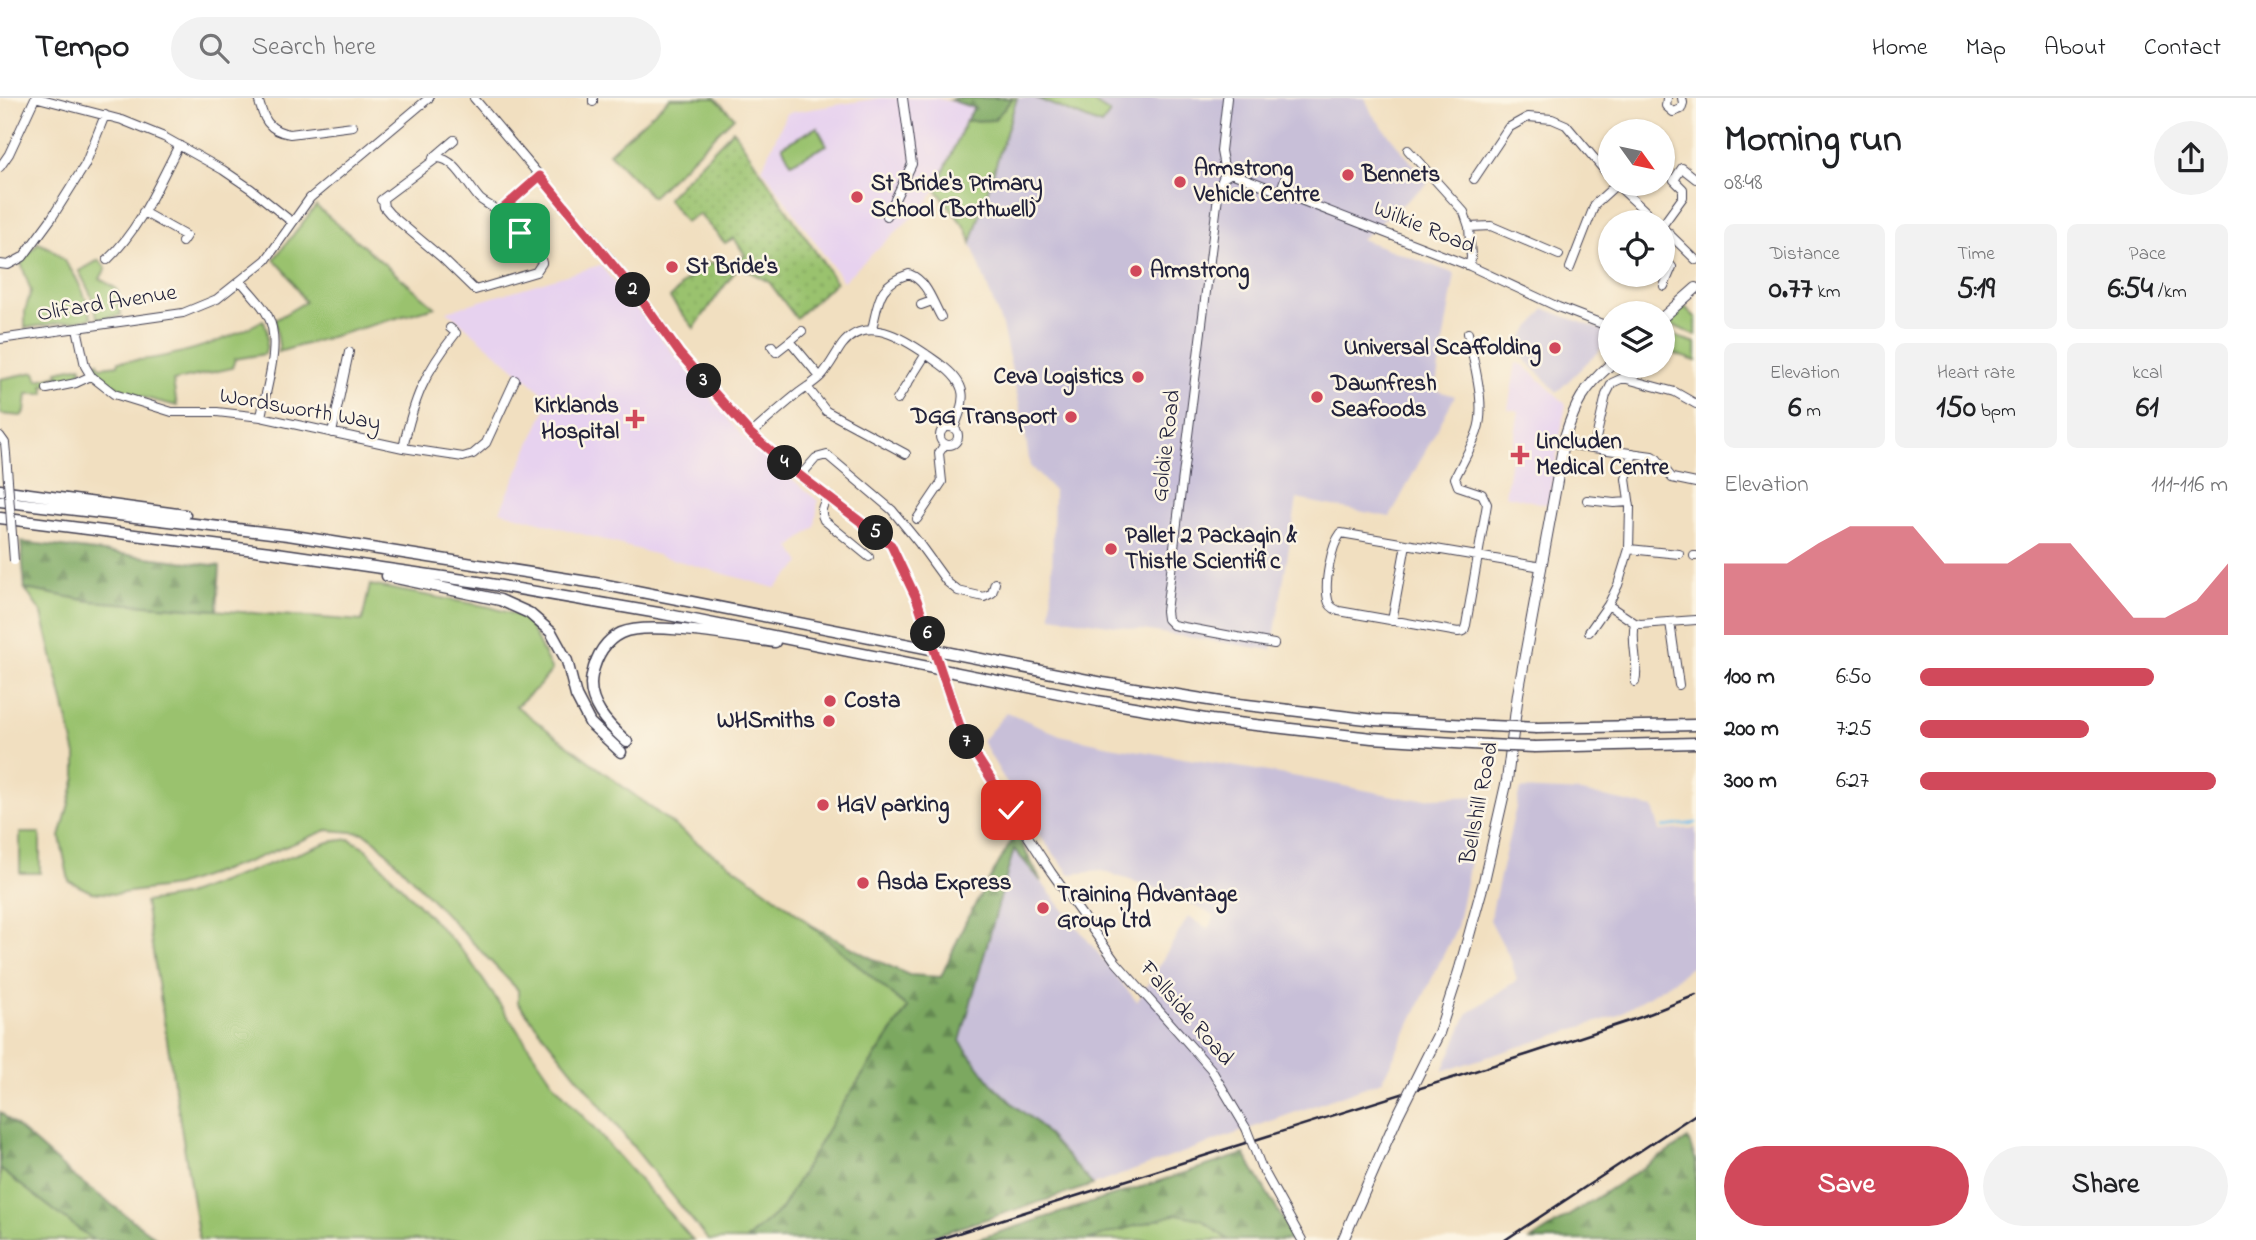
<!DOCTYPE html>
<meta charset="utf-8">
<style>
body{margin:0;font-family:"Indie Flower",sans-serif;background:#f2f2f2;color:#202124;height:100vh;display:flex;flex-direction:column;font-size:26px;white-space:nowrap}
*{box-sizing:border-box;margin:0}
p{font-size:23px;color:#757577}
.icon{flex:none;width:38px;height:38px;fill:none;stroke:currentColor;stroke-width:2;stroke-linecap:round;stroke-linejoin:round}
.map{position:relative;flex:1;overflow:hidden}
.sheet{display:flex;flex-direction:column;background:#fff;width:560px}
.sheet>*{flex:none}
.needle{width:46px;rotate:123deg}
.fabs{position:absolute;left:1598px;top:21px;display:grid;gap:14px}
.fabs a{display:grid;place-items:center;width:77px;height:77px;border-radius:50%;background:#fff;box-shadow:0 2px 5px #0004;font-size:35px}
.pin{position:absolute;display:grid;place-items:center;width:60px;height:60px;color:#fff;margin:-30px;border-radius:14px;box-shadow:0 4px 10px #0006}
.km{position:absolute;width:35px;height:35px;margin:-18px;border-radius:50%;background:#222;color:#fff;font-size:19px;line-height:35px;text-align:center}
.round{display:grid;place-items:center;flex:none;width:74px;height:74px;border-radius:37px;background:#f2f2f2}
.headline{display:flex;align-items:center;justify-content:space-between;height:119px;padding:0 28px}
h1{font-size:38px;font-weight:700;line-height:52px}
.metrics{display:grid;grid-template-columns:repeat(3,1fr);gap:10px;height:119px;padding:7px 28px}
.metrics div{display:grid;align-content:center;border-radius:10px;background:#f2f2f2;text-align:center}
.metrics b{font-size:30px;font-weight:700}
.metrics small{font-size:19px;font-weight:400}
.metrics p{font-size:19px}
.chart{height:196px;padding:14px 28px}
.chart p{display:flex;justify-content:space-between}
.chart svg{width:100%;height:126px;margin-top:7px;fill:#d1495b;opacity:.7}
.action{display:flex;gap:14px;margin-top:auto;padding:14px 28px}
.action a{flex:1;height:80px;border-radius:42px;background:#d1495b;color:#fff;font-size:28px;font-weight:700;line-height:80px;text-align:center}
.action a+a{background:#f2f2f2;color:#202124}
ul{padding:0 28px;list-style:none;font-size:23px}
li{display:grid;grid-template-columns:112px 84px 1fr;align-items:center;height:52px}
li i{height:18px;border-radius:9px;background:#d1495b}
header{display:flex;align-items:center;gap:42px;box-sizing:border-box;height:98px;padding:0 35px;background:#fff;border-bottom:2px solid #e0e0e0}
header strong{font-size:33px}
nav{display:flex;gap:38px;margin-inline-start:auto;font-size:24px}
.search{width:490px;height:63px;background:#f2f2f2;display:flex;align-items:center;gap:18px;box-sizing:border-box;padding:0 24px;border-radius:38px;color:#757577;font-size:26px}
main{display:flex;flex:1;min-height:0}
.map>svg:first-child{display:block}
.built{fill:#e7d2ef}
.industrial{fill:#c8bfd8}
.grass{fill:#9ac26e;stroke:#5e7254;stroke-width:2}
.forest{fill:url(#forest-firs);stroke:#4e654e;stroke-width:2}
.park{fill:url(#park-dots);stroke:#5e7254;stroke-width:2}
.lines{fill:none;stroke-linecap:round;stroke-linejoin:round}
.stream{stroke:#74bcec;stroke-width:2.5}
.minor-casing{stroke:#413e4f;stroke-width:10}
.major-casing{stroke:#413e4f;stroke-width:12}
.highway-casing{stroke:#413e4f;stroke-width:13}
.minor{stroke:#fff;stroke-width:8}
.major{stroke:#fff;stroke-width:10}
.highway{stroke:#fff;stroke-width:10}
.rail{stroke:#22223b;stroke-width:2.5}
.minor-bridge-casing{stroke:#413e4f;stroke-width:10;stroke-linecap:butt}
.major-bridge-casing{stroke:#413e4f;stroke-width:12;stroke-linecap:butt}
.highway-bridge-casing{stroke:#413e4f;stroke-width:13;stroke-linecap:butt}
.minor-bridge{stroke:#fff;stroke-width:8}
.major-bridge{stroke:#fff;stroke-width:10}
.highway-bridge{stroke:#fff;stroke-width:10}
.route-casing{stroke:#fff;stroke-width:14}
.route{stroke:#d1495b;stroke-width:9}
.poi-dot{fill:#d1495b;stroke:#fcf5e5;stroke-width:2.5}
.labels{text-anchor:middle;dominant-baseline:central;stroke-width:5;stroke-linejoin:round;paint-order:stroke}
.poi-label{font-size:23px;font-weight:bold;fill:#22223b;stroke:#fcf5e5;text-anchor:start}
.street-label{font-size:23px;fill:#22223b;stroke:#fcf5e5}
</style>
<header>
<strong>Tempo</strong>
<div class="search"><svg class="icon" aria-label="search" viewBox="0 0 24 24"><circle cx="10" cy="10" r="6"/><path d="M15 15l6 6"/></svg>Search here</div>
<nav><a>Home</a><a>Map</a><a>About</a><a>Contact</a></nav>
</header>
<main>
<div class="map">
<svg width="1696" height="1142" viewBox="0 0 1696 1142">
<defs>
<pattern id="forest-firs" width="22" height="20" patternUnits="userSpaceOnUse" patternTransform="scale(1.75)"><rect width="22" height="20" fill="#7ba861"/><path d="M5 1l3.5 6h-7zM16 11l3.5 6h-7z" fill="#648851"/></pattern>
<pattern id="park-dots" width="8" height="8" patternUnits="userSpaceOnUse" patternTransform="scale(1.75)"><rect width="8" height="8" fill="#9ac26e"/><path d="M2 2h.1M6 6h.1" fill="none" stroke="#84a660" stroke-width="1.8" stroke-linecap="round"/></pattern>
</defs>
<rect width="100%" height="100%" fill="#fcf5e5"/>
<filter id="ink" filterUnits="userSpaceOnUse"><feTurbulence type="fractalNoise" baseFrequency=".0143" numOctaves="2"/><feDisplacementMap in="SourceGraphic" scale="14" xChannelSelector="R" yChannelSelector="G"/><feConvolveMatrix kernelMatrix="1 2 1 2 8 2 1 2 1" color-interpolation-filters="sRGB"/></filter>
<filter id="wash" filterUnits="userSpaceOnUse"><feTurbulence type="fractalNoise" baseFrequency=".00686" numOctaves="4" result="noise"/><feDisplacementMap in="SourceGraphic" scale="28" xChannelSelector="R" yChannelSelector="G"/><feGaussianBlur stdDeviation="1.57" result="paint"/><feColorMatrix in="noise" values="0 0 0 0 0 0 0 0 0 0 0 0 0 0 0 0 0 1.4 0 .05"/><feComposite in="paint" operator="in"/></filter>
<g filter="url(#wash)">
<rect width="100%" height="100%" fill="#f1dfc0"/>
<path class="built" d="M 879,0 L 936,0 L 974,9 L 936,91 L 925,107 L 843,183 L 762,70 L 787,15 Z
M 600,167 L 744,340 L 818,403 L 815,429 L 791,449 L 801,465 L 775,490 L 500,413 L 550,301 L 447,213 Z
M 1516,265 L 1524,267 L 1566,306 L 1548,405 L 1544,406 L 1505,397 L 1519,313 L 1508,311 Z"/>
<path class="industrial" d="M 1017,0 L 1036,0 L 1101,26 L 1093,0 L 1365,0 L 1372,16 L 1428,85 L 1361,141 L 1455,176 L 1435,292 L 1455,298 L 1390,419 L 1297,401 L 1272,552 L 1051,518 L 1054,393 L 1030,368 L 1024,328 L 1002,228 L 971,145 Z
M 1545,211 L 1610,235 L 1610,242 L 1557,294 L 1514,250 Z
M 1007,614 L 1060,637 L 1110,648 L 1304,680 L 1409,701 L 1483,698 L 1457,829 L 1382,983 L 1093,1087 L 1085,1080 L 1036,1024 L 1015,1008 L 991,985 L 960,943 L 1014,750 L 1137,904 L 1188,819 L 1208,830 L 1215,818 L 1167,794 L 1102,773 L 1070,776 L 1031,727 L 982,643 Z
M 1520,691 L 1582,694 L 1653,710 L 1660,733 L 1696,730 L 1696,865 L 1672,884 L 1616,918 L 1443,973 L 1467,916 L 1517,882 L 1511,862 L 1490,822 Z"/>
<path class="grass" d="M 670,0 L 715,0 L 734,19 L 652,99 L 609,55 Z
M 1013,0 L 1017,0 L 971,145 L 967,132 L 936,91 L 966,23 L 994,22 Z
M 1036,0 L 1093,0 L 1093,4 L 1110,15 L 1101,27 Z
M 817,29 L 827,47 L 791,65 L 782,48 Z
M 316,108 L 435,209 L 278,254 L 279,248 L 275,222 L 305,204 L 286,174 L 274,161 Z
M 38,145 C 69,155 84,192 92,220 L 25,230 L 25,213 L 31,193 L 21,165 Z
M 99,162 L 106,170 L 100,181 L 117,191 L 121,217 L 98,221 L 91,197 L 79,173 Z
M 1685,209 L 1696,220 L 1696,238 L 1666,224 Z
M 263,222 C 269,232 268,244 265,256 L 235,261 L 232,270 L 173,283 L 177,308 L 133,297 L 107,283 L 91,266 L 98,264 L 100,269 L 118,267 L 119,263 C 163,263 225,245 263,222 Z
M 1663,228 L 1680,240 L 1696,245 L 1696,263 L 1663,252 Z
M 81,268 L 81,273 L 78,278 L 64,284 L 59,280 L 53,281 L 50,287 L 43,287 L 45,296 L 27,296 L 25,314 L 21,318 L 0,316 L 0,281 L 35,274 L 38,282 L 59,277 L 57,273 Z
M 370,487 L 490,509 L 526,520 L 552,572 L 539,588 L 516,608 L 707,752 C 780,796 843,855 908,909 L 841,1009 L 781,1111 L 746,1142 L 708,1142 L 518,905 L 518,892 L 376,743 L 364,735 L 327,732 L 247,764 L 176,788 L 115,796 L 91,794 L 69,783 L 60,739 L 76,679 L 76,657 L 42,516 L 25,491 L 90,503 L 362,523 Z
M 20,735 L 40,735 L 40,775 L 20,775 Z
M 349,741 L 364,749 L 466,857 L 555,987 L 693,1142 L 199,1142 L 145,804 L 183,798 L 329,744 Z
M 1244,1056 L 1295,1142 L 975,1142 Z
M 0,1071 L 93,1142 L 0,1142 Z"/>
<path class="forest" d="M 956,0 L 1013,0 L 994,22 L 966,23 L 974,10 L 950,2 Z
M 21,444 L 220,468 L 217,512 L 90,503 L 25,491 Z
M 1016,735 L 1041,783 L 1014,751 L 960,943 L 991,985 L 1015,1008 L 1036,1024 L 1093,1087 L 920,1142 L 746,1142 L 781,1111 L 841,1009 L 908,910 L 808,825 L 869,859 L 909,877 L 941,879 L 967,821 Z
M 0,1014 L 72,1077 L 159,1142 L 93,1142 L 0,1071 Z
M 1688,1041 L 1696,1063 L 1696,1142 L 1531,1142 Z
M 1244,1056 L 1295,1142 L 1228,1142 L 1201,1121 L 1177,1116 L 1087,1142 L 975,1142 Z"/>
<path class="park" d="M 733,32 L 836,184 L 796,220 L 769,184 L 739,168 L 694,230 L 670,200 L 681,189 L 680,188 L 708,164 L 711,166 L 714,164 L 719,169 L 724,166 L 728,170 L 745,157 L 734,140 L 725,145 L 699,116 L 685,124 L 667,100 Z"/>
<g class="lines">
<path class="stream" d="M 1663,729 L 1696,725"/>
</g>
</g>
<g filter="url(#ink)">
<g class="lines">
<defs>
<path id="minor" d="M 38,0 L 122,22 L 164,39 L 223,72 L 251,91 L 292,124
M 258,0 C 263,20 268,33 290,36 L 353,28
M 474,0 L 608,159 L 640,200 L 680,256 L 751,336 L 789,369 L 891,447 L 917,502
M 593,0 L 593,4
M 1227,0 L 1221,53 L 1224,69 L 1231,75 L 1470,168 L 1558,209 L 1610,229
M 1667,0 L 1666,8 L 1673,14 L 1681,11 L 1683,5 L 1682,0
M 1408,52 L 1464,114 L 1469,129
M 433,60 L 454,42
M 0,69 L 9,56 L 35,0
M 1231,75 L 1223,80 L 1219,90 L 1166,513 L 1167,521 L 1173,527 L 1274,546
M 1474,81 L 1508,30 L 1528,19 L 1552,21 L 1566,27 L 1610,79
M 1616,86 L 1657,124
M 1280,94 L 1286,78
M 381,102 L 437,60 C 456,60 468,89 480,101 C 486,106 493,109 499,114 L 540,78
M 383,102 L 384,109 L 390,116 L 441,159 L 475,192 L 536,174 L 542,165 L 539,154 L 499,114
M 143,114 L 186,138 L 182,144
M 887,118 L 912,66 L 903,0
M 1662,128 L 1683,99 L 1683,91 L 1674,82 L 1682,70 L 1696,81
M 1662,129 L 1696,162
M 1662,152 L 1670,136
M 1662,158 L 1672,169 L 1664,188
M 107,162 C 140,131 158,87 179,47
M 0,166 L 8,167 L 23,159 L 51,121 L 85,67 L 105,17
M 1470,168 L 1471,159 L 1469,129 L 1491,128 L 1559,157
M 1570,170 L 1595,106 L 1617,86
M 241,183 C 249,194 262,205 268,218 C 282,245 266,290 261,319
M 921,207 L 932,203
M 77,230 L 85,268 L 91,278 L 114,296 L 172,314 L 217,314 L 261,319 L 403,350 L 463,359 L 473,356 L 486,345 L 515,282
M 872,231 C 879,202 878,186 909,176 C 927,183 932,203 941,219
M 1468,235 C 1473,263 1487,307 1477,334 C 1471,350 1462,365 1455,380 L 1458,388 L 1482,396 L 1487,406 L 1466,527 L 1464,533 L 1458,534 L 1339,513 C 1334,511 1329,508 1328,502 C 1324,485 1331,448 1341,435 C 1408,446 1475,458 1542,469
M 0,241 L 183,215 L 217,201 L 266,162 L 310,100 L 429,0
M 790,243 L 802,233
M 772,248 L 776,254 L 790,243 L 820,279
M 807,289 L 826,313 L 906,356
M 47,291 L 76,285 L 91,278
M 897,302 L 926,256
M940 338a9 9 0 1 1 18 0a9 9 0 1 1-18 0Z
M 332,335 L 349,254
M 751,336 C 767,322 783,307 800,294 C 807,289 815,284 821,278 C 830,268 835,257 842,247 C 869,212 915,248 940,266 C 969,287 966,301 954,330
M 0,338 L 5,345 L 6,356
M 1564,346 L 1652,358 L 1657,361 L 1672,380 L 1696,385
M 1594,349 L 1606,297 L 1612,285 L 1623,280 L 1675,294 L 1696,306
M 403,350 C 414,301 424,275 456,235 L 450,230
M 801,377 L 816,360 L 827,357 L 892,412 L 918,444 L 947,484 L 958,493 L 984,499 L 992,495 L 995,485
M 829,398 C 823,406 819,413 824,422 L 869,459
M 1587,402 L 1614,405 L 1629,404
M 917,421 L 942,384 L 939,355 L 945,346
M 1629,451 L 1679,456
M 1694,458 L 1696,458
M 1608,507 L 1635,525 L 1640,526 L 1696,522
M 1392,523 L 1406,446
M 1670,524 L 1679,587
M 1635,525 C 1630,545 1640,565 1635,584
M 1589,534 L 1608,507 L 1618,487 L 1629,451 L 1630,409 L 1626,381 L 1633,355
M 953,610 L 963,637 L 979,663 L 1051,774 L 1115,863 L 1211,971 L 1246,1030
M 1261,1068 L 1302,1142"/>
<path id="major" d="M 1662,220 L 1696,190
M 1439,935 L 1460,870 L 1484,783 L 1507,682 L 1518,596 L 1565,339 C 1575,306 1584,290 1610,267
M 1343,1142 L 1398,1017"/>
<path id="highway" d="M 0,392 L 185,417
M 0,403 L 288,437 L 601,486 L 1103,585 L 1221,604 L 1375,622 L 1490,628
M 0,420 L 270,454 L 478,484 L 664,516 L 1098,603 L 1211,622 L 1372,640 L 1488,647
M 387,478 L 500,502 L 529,515 L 551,534 L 567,563 L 576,598 L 590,625 L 621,654
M 1537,630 L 1696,627
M 627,644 C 608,627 586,605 592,577 C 596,559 604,543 621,535 C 650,522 741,540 775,544
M 1535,649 L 1696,645"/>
</defs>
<use href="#minor" class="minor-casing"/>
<use href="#major" class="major-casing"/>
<use href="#highway" class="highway-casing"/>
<use href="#minor" class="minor"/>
<use href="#major" class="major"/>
<use href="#highway" class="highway"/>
<path class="rail" d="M 936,1142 L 1529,956 L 1641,919 L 1696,897
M 1505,1142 L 1696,1016"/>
<defs>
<path id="minor-bridge" d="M 6,356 L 14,463
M 917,502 L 953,610
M 1246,1030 L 1261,1068"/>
<path id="major-bridge" d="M 1398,1017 L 1439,935"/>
<path id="highway-bridge" d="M 1490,628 L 1537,630
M 1488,647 L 1535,649"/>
</defs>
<use href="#minor-bridge" class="minor-bridge-casing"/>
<use href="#major-bridge" class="major-bridge-casing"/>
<use href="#highway-bridge" class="highway-bridge-casing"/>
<use href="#minor-bridge" class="minor-bridge"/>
<use href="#major-bridge" class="major-bridge"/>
<use href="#highway-bridge" class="highway-bridge"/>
</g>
</g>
<g class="lines" filter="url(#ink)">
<defs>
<path id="route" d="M 520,135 L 499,114 L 540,78 L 640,200 L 680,256 L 751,336 L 789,369 L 891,447 L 917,502 L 963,637 L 1011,712"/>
</defs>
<use href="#route" class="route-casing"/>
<use href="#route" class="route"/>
</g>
<g class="poi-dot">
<circle cx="1348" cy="77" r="7"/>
<circle cx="1180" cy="84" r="7"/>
<circle cx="857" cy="99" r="7"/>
<circle cx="672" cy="169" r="7"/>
<circle cx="1136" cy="173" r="7"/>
<circle cx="1555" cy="250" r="7"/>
<circle cx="1138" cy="279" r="7"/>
<circle cx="1317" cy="299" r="7"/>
<circle cx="1071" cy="319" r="7"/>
<path d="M631.5 310.5h7v7h7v7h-7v7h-7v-7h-7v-7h7z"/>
<path d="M1516.5 346.5h7v7h7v7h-7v7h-7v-7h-7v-7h7z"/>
<circle cx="1111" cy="451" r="7"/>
<circle cx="830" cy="603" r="7"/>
<circle cx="829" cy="623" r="7"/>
<circle cx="823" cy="707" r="7"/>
<circle cx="863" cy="785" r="7"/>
<circle cx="1043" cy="810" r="7"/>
</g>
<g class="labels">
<g class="poi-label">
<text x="1194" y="71">Armstrong<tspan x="1194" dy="26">Vehicle Centre</tspan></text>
<text x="1362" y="77">Bennets</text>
<text x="871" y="86">St Bride's Primary<tspan x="871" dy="26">School (Bothwell)</tspan></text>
<text x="686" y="169">St Bride's</text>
<text x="1150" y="173">Armstrong</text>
<text x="1541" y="250" text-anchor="end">Universal Scaffolding</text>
<text x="1124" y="279" text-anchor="end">Ceva Logistics</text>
<text x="1331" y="286">Dawnfresh<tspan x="1331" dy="26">Seafoods</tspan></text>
<text x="619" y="308" text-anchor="end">Kirklands<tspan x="619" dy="26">Hospital</tspan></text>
<text x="1057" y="319" text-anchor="end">DGG Transport</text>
<text x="1536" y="344">Lincluden<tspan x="1536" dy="26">Medical Centre</tspan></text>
<text x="1125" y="438">Pallet 2 Packagin &amp;<tspan x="1125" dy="26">Thistle Scientific</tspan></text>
<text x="844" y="603">Costa</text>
<text x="815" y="623" text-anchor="end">WHSmiths</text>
<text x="837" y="707">HGV parking</text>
<text x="877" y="785">Asda Express</text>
<text x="1057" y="797">Training Advantage<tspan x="1057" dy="26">Group Ltd</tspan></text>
</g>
<g class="street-label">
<text transform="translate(1424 130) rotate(22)">Wilkie Road</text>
<text transform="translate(107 206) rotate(-9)">Olifard Avenue</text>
<text transform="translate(300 312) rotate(10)">Wordsworth Way</text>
<text transform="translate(1167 348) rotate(-83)">Goldie Road</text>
<text transform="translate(1480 705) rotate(-79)">Bellshill Road</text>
<text transform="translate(1186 916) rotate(49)">Fallside Road</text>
</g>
</g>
</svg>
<div class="fabs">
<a><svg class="needle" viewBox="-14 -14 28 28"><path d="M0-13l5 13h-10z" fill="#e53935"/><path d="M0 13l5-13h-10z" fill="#757577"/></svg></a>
<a><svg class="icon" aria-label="locate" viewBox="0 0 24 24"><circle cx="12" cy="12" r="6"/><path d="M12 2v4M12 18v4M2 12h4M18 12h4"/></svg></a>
<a><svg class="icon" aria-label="layers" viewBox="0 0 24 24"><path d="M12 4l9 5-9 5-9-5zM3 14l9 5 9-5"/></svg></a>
</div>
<div class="pin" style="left:520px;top:135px;background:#1e9e55"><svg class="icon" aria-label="arrive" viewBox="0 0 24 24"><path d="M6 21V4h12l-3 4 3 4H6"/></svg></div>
<div class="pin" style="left:1011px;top:712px;background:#d93025"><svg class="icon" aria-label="check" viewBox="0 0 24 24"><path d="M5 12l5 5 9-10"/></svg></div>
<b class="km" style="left:633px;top:192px">2</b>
<b class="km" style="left:704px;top:283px">3</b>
<b class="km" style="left:785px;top:365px">4</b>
<b class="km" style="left:876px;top:435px">5</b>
<b class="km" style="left:928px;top:536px">6</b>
<b class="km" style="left:967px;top:644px">7</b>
</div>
<section class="sheet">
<div class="headline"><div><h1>Morning run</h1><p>08:48</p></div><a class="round"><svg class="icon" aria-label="share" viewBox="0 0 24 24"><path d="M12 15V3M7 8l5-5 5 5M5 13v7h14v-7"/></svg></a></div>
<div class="metrics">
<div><p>Distance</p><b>0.77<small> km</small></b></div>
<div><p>Time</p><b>5:19</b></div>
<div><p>Pace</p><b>6:54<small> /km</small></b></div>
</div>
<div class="metrics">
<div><p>Elevation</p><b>6<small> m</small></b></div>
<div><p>Heart rate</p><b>150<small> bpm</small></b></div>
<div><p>kcal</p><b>61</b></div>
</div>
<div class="chart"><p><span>Elevation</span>111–116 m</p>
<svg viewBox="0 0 160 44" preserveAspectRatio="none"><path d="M0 44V19L10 19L20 19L30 12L40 6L50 6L60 6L70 19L80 19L90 19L100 12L110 12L120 25L130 38L140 38L150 32L160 19V44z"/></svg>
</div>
<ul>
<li><b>100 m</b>6:50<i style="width:76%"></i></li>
<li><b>200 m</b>7:25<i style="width:55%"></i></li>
<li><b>300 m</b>6:27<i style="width:96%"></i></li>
</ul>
<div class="action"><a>Save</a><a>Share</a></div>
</section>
</main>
